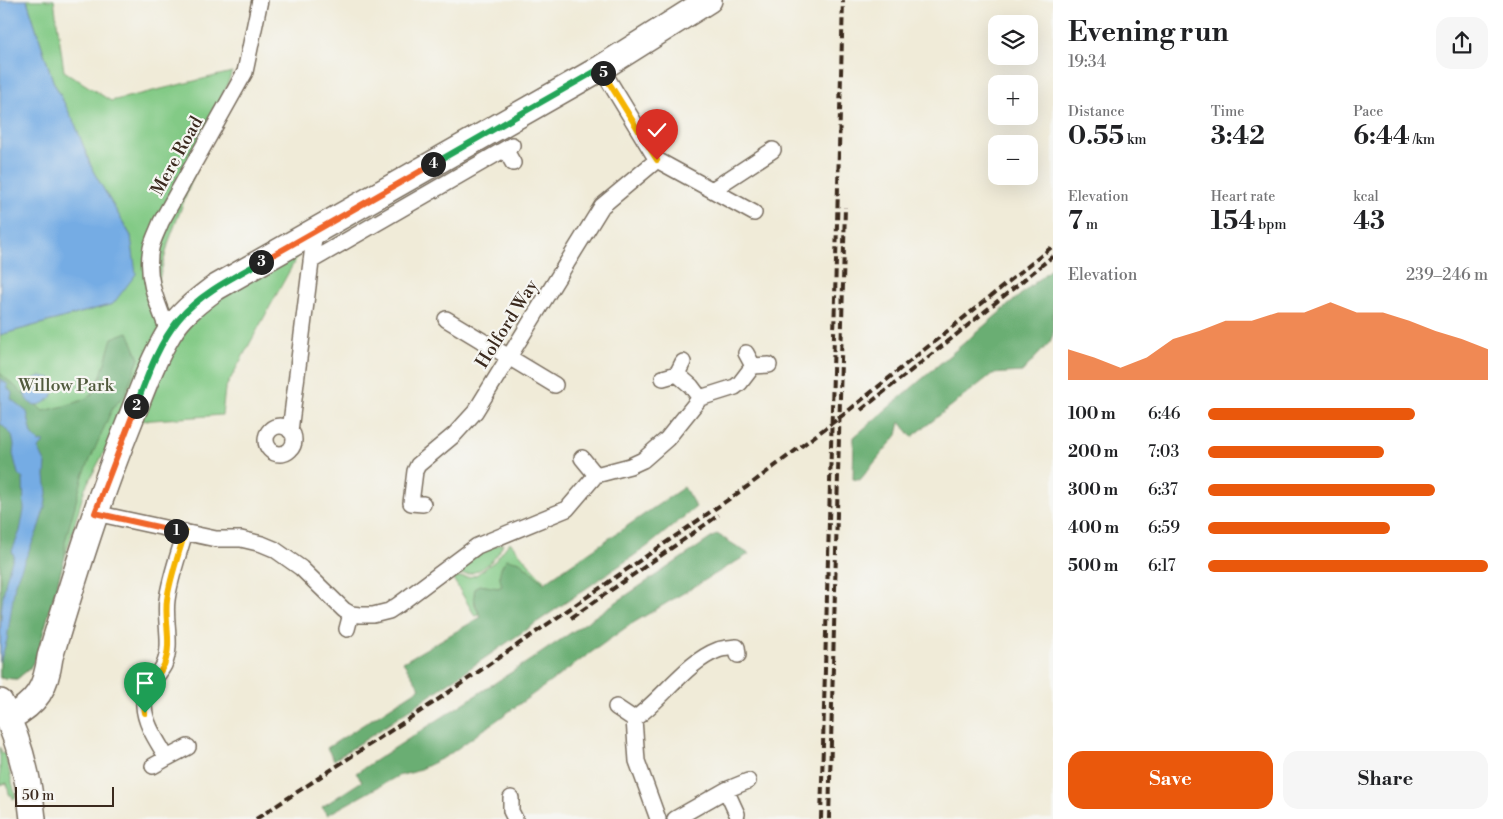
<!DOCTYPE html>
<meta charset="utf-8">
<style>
body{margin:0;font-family:"Libre Bodoni",serif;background:#f6f6f6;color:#202124;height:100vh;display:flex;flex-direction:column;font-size:19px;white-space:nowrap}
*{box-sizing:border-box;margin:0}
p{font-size:16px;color:#757577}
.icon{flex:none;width:28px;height:28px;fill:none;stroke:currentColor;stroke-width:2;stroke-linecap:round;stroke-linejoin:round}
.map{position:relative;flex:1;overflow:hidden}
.drawer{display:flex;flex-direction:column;background:#fff;width:450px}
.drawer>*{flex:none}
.fabs{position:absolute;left:988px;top:15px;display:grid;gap:10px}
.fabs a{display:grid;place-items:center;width:50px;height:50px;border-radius:10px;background:#fff;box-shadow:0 5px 20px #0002;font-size:25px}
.scale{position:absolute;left:15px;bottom:12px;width:99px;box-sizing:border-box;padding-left:5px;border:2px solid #3b2a1e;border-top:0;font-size:14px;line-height:18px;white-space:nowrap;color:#3b2a1e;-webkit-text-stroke:4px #f6f6f2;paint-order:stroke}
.pin{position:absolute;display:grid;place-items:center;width:42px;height:42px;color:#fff;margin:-51px -21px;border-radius:50% 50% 50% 0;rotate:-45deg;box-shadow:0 0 5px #0007}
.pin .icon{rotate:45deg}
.km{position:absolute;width:25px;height:25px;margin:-12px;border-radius:50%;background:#222;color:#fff;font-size:14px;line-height:25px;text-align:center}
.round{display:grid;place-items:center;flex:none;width:52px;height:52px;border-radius:15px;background:#f6f6f6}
.headline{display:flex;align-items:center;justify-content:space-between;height:85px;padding:0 15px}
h1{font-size:28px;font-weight:700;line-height:38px}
.stats{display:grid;grid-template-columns:repeat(3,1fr);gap:8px;height:85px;padding:5px 15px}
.stats div{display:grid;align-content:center}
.stats b{font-size:25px;font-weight:700}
.stats small{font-size:14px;font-weight:400}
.stats p{font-size:14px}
.chart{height:140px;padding:10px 15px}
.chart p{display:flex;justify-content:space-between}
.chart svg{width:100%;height:90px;margin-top:5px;fill:#ea580c;opacity:.7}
.action{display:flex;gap:10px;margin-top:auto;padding:10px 15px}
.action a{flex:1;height:58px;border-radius:15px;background:#ea580c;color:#fff;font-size:20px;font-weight:700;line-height:58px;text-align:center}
.action a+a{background:#f6f6f6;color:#202124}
ul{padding:0 15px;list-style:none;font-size:16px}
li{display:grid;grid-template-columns:80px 60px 1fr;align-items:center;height:38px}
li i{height:12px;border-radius:6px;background:#ea580c}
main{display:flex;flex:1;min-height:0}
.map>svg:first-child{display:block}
.green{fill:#83ca86;stroke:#5f7a52}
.forest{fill:#6aae73;stroke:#526c48}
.water{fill:#75ace4;stroke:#586b81}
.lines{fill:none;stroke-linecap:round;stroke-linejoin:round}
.street-casing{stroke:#7a6e5f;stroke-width:18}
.primary-casing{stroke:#7a6e5f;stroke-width:28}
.street{stroke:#fff;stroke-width:15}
.primary{stroke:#fff;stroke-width:25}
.rail{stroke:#3b2a1e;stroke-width:4;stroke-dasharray:8 4;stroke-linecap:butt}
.split-1-casing{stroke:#fff;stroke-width:10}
.split-2-casing{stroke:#fff;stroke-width:10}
.split-3-casing{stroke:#fff;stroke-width:10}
.split-4-casing{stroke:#fff;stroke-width:10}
.split-5-casing{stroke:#fff;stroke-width:10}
.split-6-casing{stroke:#fff;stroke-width:10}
.split-1{stroke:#f5b400;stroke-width:6}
.split-2{stroke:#f0652b;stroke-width:6}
.split-3{stroke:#22a559;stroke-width:6}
.split-4{stroke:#f0652b;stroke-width:6}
.split-5{stroke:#22a559;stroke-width:6}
.split-6{stroke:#f5b400;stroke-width:6}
.labels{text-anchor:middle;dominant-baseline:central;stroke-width:4.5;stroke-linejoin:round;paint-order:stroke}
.street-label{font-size:18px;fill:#3b2a1e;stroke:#f6f6f2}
.park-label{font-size:18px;fill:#515a3d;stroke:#f6f6f2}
</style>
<main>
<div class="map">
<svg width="1053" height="819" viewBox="0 0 1053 819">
<rect width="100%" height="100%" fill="#f6f6f2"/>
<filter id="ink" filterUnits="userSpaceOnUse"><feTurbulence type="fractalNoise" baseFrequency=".02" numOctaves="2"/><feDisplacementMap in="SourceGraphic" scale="10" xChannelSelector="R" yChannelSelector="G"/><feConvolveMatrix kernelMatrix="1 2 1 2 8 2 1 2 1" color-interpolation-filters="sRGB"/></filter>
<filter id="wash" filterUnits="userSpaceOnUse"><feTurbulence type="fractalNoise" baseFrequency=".0096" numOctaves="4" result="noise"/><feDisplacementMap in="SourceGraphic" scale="20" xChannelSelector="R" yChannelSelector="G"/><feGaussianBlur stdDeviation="1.12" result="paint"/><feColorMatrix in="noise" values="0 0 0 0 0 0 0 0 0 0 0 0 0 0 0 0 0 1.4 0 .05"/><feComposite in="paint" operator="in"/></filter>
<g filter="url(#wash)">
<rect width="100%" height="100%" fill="#f0ebd8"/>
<path class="green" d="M 27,0 L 54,0 L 64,71 L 111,101 L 232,72 L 169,241 L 156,291 L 181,331 L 192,313 L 303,246 L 225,389 L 222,415 L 139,421 L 122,419 L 85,488 L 36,658 L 29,669 L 17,679 L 0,678 L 0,335 L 113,304 L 131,236 L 93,171 L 75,124 L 53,81 Z
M 510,542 L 544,581 L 542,582 L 520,562 L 502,586 L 498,588 L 479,585 L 475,588 C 473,599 474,606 480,615 L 475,616 L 452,577 L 469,577 L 476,575 L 495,561 Z
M 503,543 C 498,561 471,582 451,572 L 478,552 Z
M 0,747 L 2,753 L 5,754 L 16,798 L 13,799 L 12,795 L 9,795 L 7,783 L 0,785 Z"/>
<path class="forest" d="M 1053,267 L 1053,334 L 1050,342 L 1022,372 L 992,374 L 912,437 L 900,422 L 897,435 L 860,480 L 853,479 L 854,437 Z
M 128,332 L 139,359 L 124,396 L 113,407 L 83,476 L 65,542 L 65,557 L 36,658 L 29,669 L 17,679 L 0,678 L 0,373 L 43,411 C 56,408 83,403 92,394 C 101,383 107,353 112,338 Z
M 684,487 L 696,507 L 648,546 L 374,734 L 334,760 L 327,748 L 420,688 L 403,662 L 481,617 C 476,607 473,600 475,588 L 479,585 L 498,588 L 502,586 C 498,574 499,569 507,559 L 520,562 L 544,583 Z
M 717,534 L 749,554 L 628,626 L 447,756 L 414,772 L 398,776 L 327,815 L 322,807 L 362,781 L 356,773 L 538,655 Z"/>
<path class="water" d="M 0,0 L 27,0 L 53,81 L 75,124 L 93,171 L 131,236 L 136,274 L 113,304 L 0,335 Z
M 40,376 L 51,378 C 55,385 57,390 51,397 C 30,420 10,386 40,376 Z
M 0,378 L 8,385 L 7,387 L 12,393 L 11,399 L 27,412 L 32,434 L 39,442 L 43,441 L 43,444 L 38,448 L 46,464 L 45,476 L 47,493 L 45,507 L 37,532 L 15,583 L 7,640 L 0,662 C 0,627 0,587 14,556 L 12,551 L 20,531 L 24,510 L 23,479 L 18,474 L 13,454 L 14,445 L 12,435 L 0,423 Z"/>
</g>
<g filter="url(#ink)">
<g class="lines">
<defs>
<path id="street" d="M 601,68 L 657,160 L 754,213
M 505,149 L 513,163
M 712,190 L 773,150
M 311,261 L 512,145
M 446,319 L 555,385
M 169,333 C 158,305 145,278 151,248 C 153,239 158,230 161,222 L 245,72 L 260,0
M 746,353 L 753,366 L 769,365
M 677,374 L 691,386 L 700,398
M 663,378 L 677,374 L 683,362
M266 440a14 14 0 1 1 28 0a14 14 0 1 1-28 0Z
M 290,431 L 315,230
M 582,458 L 596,475
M 423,504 L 411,503 L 415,471 L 418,465 L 454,435 L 475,412 L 602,206 L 657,160
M 95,513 L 216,539 L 241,539 L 262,544 L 274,549 L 301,568 L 344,610 L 351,614 L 360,615 L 373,615 L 389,611 L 398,605 L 477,546 L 567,509 L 596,475 L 630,466 L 643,460 L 667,439 L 700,398 L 735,387 L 740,383 L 753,366
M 185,532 C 179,554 170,577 167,600 C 164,621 173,644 164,665 C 157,678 143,690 144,706 C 145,725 158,742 167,758 L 188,747
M 347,629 L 351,614
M 616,707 L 634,719 L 637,761 L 658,819
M 634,719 C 662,700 686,662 718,650 C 723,648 731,648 737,647 L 738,655
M 153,766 L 167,758
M 511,798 L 511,811 L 515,819
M 737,814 L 726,790 L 748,781
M 675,819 L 726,790"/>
<path id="primary" d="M 0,702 C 19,738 29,779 33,819
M 9,718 C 37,703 46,688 50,657 C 74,578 98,500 129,423 C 141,393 152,361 169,333 C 180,314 198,301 215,288 L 601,68 L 709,0"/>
</defs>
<use href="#street" class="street-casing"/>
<use href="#primary" class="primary-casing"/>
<use href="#street" class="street"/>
<use href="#primary" class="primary"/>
<path class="rail" d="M 861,410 L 951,339 L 1053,256
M 571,618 L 719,515
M 256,819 L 433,703 L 748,486 L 843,415 L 1053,246
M 821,819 L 843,0
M 829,819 L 845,207"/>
</g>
</g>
<g class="lines" filter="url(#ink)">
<defs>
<path id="split-1" d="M 145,713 C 141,691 155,683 164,665 C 173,643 164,621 167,600 C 170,577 179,554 185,532 L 176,531"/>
<path id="split-2" d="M 136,406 L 95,513 L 176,531"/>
<path id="split-3" d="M 136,406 C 147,377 158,344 179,319 C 200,294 232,278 261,262"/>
<path id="split-4" d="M 261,262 L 433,164"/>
<path id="split-5" d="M 433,164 L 601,68 L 603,73"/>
<path id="split-6" d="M 603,73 L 657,160"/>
</defs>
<use href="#split-1" class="split-1-casing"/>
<use href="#split-2" class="split-2-casing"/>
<use href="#split-3" class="split-3-casing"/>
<use href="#split-4" class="split-4-casing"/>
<use href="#split-5" class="split-5-casing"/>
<use href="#split-6" class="split-6-casing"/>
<use href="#split-1" class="split-1"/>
<use href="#split-2" class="split-2"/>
<use href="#split-3" class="split-3"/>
<use href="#split-4" class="split-4"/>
<use href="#split-5" class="split-5"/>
<use href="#split-6" class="split-6"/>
</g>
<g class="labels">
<g class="street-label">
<text transform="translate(177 156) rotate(-61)">Mere Road</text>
<text transform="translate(507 324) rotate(-58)">Holford Way</text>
</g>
<g class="park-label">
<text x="66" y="385">Willow Park</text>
</g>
</g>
</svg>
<div class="fabs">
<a><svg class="icon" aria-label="layers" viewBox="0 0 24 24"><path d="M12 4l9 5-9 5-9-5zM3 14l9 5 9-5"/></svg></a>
<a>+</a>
<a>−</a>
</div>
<div class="scale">50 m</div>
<div class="pin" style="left:145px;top:713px;background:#1e9e55"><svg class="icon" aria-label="arrive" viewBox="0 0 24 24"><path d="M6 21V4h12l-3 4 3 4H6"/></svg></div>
<div class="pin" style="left:657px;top:160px;background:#d93025"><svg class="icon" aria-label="check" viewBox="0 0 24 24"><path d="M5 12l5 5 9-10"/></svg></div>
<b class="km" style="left:176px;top:531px">1</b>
<b class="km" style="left:136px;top:406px">2</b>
<b class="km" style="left:261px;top:262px">3</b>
<b class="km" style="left:433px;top:164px">4</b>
<b class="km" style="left:603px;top:73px">5</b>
</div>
<section class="drawer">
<div class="headline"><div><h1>Evening run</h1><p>19:34</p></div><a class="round"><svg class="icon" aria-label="share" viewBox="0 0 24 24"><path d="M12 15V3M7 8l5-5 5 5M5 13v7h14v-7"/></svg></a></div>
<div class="stats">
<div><p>Distance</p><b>0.55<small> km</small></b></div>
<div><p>Time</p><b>3:42</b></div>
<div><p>Pace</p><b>6:44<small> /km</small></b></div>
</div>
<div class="stats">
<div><p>Elevation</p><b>7<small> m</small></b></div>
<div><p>Heart rate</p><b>154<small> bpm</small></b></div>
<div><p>kcal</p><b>43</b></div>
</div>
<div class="chart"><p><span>Elevation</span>239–246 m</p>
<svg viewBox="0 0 160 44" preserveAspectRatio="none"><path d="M0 44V29L10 33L20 38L30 33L40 24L50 20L60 15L70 15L80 11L90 11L100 6L110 11L120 11L130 15L140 20L150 24L160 29V44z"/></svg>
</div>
<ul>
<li><b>100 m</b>6:46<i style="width:74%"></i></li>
<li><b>200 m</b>7:03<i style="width:63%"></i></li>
<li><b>300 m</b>6:37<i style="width:81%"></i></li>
<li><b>400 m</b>6:59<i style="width:65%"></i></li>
<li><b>500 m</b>6:17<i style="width:100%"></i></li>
</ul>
<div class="action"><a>Save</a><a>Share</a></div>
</section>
</main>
